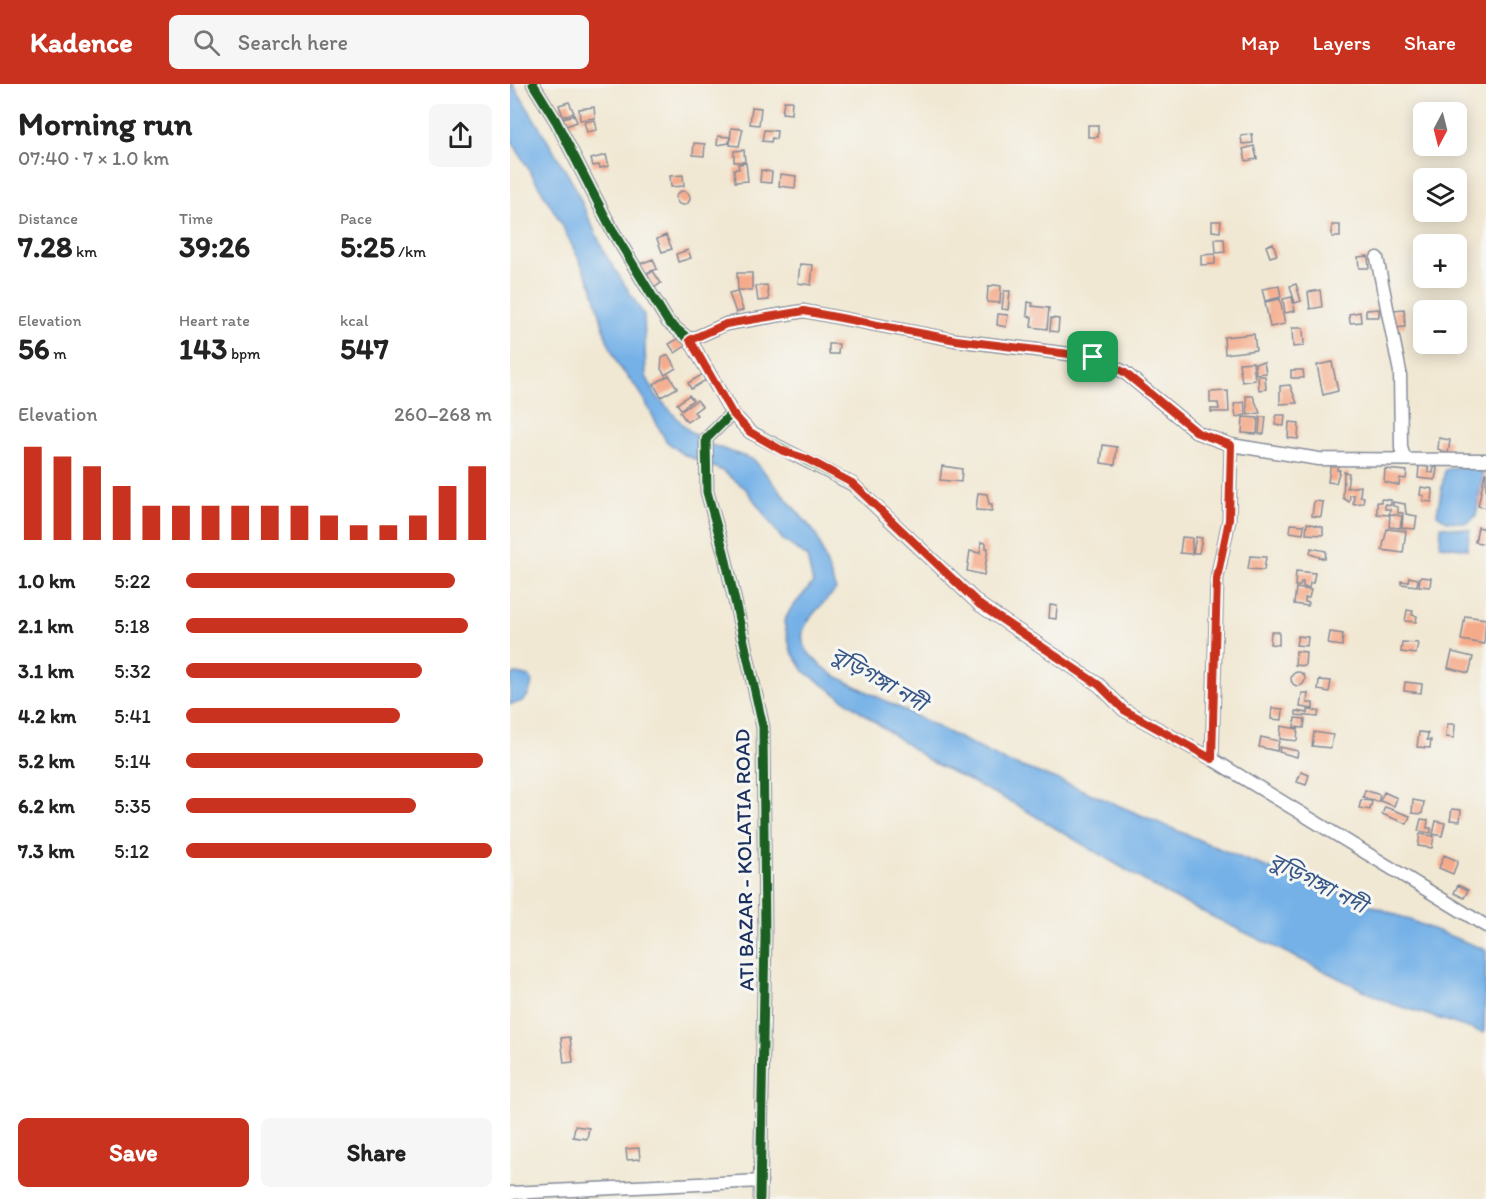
<!DOCTYPE html>
<meta charset="utf-8">
<style>
body{margin:0;font-family:Itim,"Noto Sans Bengali",sans-serif;background:#f6f6f6;color:#222;height:100vh;display:flex;flex-direction:column;font-size:22px;white-space:nowrap}
*{box-sizing:border-box;margin:0}
p{font-size:20px;color:#767676}
.icon{flex:none;width:33px;height:33px;fill:none;stroke:currentColor;stroke-width:2;stroke-linecap:round;stroke-linejoin:round}
.map{position:relative;flex:1;overflow:hidden}
.side{display:flex;flex-direction:column;background:#fff;width:510px}
.side>*{flex:none}
.needle{width:39px;rotate:187deg}
.controls{position:absolute;left:903px;top:18px;display:grid;gap:12px}
.controls a{display:grid;place-items:center;width:54px;height:54px;border-radius:9px;background:#fff;box-shadow:0 3px 15px #0003;font-size:30px}
.pin{position:absolute;display:grid;place-items:center;width:51px;height:51px;color:#fff;margin:-26px;border-radius:12px;box-shadow:0 3px 9px #0006}
.round{display:grid;place-items:center;flex:none;width:63px;height:63px;border-radius:9px;background:#f6f6f6}
.summary{display:flex;align-items:center;justify-content:space-between;height:102px;padding:0 18px}
h1{font-size:33px;font-weight:700;line-height:45px}
.figures{display:grid;grid-template-columns:repeat(3,1fr);gap:9px;height:102px;padding:6px 18px}
.figures div{display:grid;align-content:center}
.figures b{font-size:30px;font-weight:700}
.figures small{font-size:16px;font-weight:400}
.figures p{font-size:16px}
.chart{height:168px;padding:12px 18px}
.chart p{display:flex;justify-content:space-between}
.chart svg{width:100%;height:108px;margin-top:6px;stroke:#c8321e;stroke-width:6}
.cta{display:flex;gap:12px;margin-top:auto;padding:12px 18px}
.cta a{flex:1;height:69px;border-radius:9px;background:#c8321e;color:#fff;font-size:24px;font-weight:700;line-height:69px;text-align:center}
.cta a+a{background:#f6f6f6;color:#222}
ul{padding:0 18px;list-style:none;font-size:20px}
li{display:grid;grid-template-columns:96px 72px 1fr;align-items:center;height:45px}
li i{height:15px;border-radius:8px;background:#c8321e}
header{display:flex;align-items:center;gap:36px;box-sizing:border-box;height:84px;padding:0 30px;background:#c8321e;color:#fff}
header strong{font-size:28px}
nav{display:flex;gap:33px;margin-inline-start:auto;font-size:21px}
.search{width:420px;height:54px;background:#f6f6f6;display:flex;align-items:center;gap:15px;box-sizing:border-box;padding:0 21px;border-radius:9px;color:#767676;font-size:22px}
main{display:flex;flex:1;min-height:0}
.map>svg:first-child{display:block}
.water{fill:#75b1e7;stroke:#4870a2;stroke-width:1.5}
.building{fill:#f5aa8a}
.lines{fill:none;stroke-linecap:round;stroke-linejoin:round}
.street-casing{stroke:#868c98;stroke-width:15}
.street{stroke:#fff;stroke-width:12}
.cycleway-casing{stroke:#f6f6f2;stroke-width:13}
.cycleway{stroke:#1b5e20;stroke-width:9}
.route-casing{stroke:#fff;stroke-width:12}
.route{stroke:#c8321e;stroke-width:8}
.labels{text-anchor:middle;dominant-baseline:central;stroke-width:6;stroke-linejoin:round;paint-order:stroke}
.street-label{font-size:21px;fill:#1b2f5e;stroke:#f6f6f2}
.water-label{font-size:22px;font-style:italic;fill:#365687;stroke:#f6f6f2}
</style>
<header>
<strong>Kadence</strong>
<div class="search"><svg class="icon" aria-label="search" viewBox="0 0 24 24"><circle cx="10" cy="10" r="6"/><path d="M15 15l6 6"/></svg>Search here</div>
<nav><a>Map</a><a>Layers</a><a>Share</a></nav>
</header>
<main>
<section class="side">
<div class="summary"><div><h1>Morning run</h1><p>07:40 · 7 × 1.0 km</p></div><a class="round"><svg class="icon" aria-label="share" viewBox="0 0 24 24"><path d="M12 15V3M7 8l5-5 5 5M5 13v7h14v-7"/></svg></a></div>
<div class="figures">
<div><p>Distance</p><b>7.28<small> km</small></b></div>
<div><p>Time</p><b>39:26</b></div>
<div><p>Pace</p><b>5:25<small> /km</small></b></div>
</div>
<div class="figures">
<div><p>Elevation</p><b>56<small> m</small></b></div>
<div><p>Heart rate</p><b>143<small> bpm</small></b></div>
<div><p>kcal</p><b>547</b></div>
</div>
<div class="chart"><p><span>Elevation</span>260–268 m</p>
<svg viewBox="0 0 160 44" preserveAspectRatio="none"><path d="M5 44V6M15 44V10M25 44V14M35 44V22M45 44V30M55 44V30M65 44V30M75 44V30M85 44V30M95 44V30M105 44V34M115 44V38M125 44V38M135 44V34M145 44V22M155 44V14"/></svg>
</div>
<ul>
<li><b>1.0 km</b>5:22<i style="width:88%"></i></li>
<li><b>2.1 km</b>5:18<i style="width:92%"></i></li>
<li><b>3.1 km</b>5:32<i style="width:77%"></i></li>
<li><b>4.2 km</b>5:41<i style="width:70%"></i></li>
<li><b>5.2 km</b>5:14<i style="width:97%"></i></li>
<li><b>6.2 km</b>5:35<i style="width:75%"></i></li>
<li><b>7.3 km</b>5:12<i style="width:100%"></i></li>
</ul>
<div class="cta"><a>Save</a><a>Share</a></div>
</section>
<div class="map">
<svg width="976" height="1115" viewBox="0 0 976 1115">
<rect width="100%" height="100%" fill="#f6f6f2"/>
<filter id="ink" filterUnits="userSpaceOnUse"><feTurbulence type="fractalNoise" baseFrequency=".0167" numOctaves="2"/><feDisplacementMap in="SourceGraphic" scale="12" xChannelSelector="R" yChannelSelector="G"/><feConvolveMatrix kernelMatrix="1 2 1 2 8 2 1 2 1" color-interpolation-filters="sRGB"/></filter>
<filter id="wash" filterUnits="userSpaceOnUse"><feTurbulence type="fractalNoise" baseFrequency=".008" numOctaves="4" result="noise"/><feDisplacementMap in="SourceGraphic" scale="24" xChannelSelector="R" yChannelSelector="G"/><feGaussianBlur stdDeviation="1.35" result="paint"/><feColorMatrix in="noise" values="0 0 0 0 0 0 0 0 0 0 0 0 0 0 0 0 0 1.4 0 .05"/><feComposite in="paint" operator="in"/></filter>
<g filter="url(#wash)">
<rect width="100%" height="100%" fill="#f1e8d3"/>
<path class="water" d="M 0,0 L 3,0 L 62,97 L 95,170 L 134,231 L 136,292 L 146,311 L 176,344 L 196,359 L 244,376 L 306,450 L 326,506 C 290,543 274,556 324,591 L 495,677 L 549,696 L 736,776 L 823,806 L 976,866 L 974,949 L 880,919 L 660,812 L 505,720 L 420,677 L 294,587 L 281,567 L 274,538 L 280,526 L 303,499 L 297,473 L 272,455 L 236,405 L 213,387 L 173,370 L 156,357 L 130,308 L 108,281 L 96,253 L 83,204 L 50,137 L 0,54 Z
M 958,380 L 973,389 L 966,432 L 957,439 L 937,437 L 927,430 L 935,386 Z
M 931,442 L 960,446 L 957,465 L 930,461 Z
M 7,590 L 20,593 L 22,598 C 19,612 16,619 0,620 L 0,591 Z"/>
<g id="blocks">
<path class="building" d="M 274,17 L 282,17 L 281,30 L 272,29 Z
M 59,18 L 64,29 L 53,32 L 49,21 Z
M 84,23 L 85,34 L 70,36 L 69,25 Z
M 242,23 L 251,24 L 249,41 L 240,40 Z
M 64,31 L 67,38 L 56,42 L 53,34 Z
M 85,36 L 87,46 L 77,48 L 74,38 Z
M 578,41 L 588,41 L 588,53 L 578,53 Z
M 221,44 L 233,45 L 229,62 L 220,61 Z
M 254,46 L 267,47 L 266,55 L 262,54 L 261,58 L 252,57 Z
M 742,50 L 743,59 L 732,60 L 731,52 Z
M 208,52 L 220,53 L 219,59 L 207,61 Z
M 184,59 L 195,60 L 194,72 L 183,71 Z
M 744,62 L 747,75 L 736,77 L 733,65 Z
M 234,66 L 235,78 L 224,78 L 224,67 Z
M 96,71 L 99,82 L 90,84 L 89,81 L 83,82 L 81,75 Z
M 236,79 L 238,97 L 225,98 L 224,85 L 229,85 L 228,80 Z
M 251,86 L 262,88 L 261,99 L 250,98 Z
M 270,90 L 286,92 L 285,104 L 269,102 Z
M 173,91 L 174,102 L 161,103 L 160,92 Z
M166 114a7 7 0 1 1 14 0a7 7 0 1 1-14 0Z
M 702,137 L 711,137 L 710,148 L 702,147 Z
M 822,141 L 830,141 L 830,153 L 822,153 Z
M 156,151 L 162,165 L 152,168 L 147,155 Z
M 705,155 L 714,155 L 715,168 L 706,169 Z
M 763,159 L 767,171 L 760,173 L 756,162 Z
M 178,166 L 181,174 L 168,178 L 166,170 Z
M 705,170 L 705,180 L 691,181 L 691,171 Z
M 858,172 L 859,184 L 849,184 L 848,173 Z
M 143,175 L 147,185 L 133,190 L 130,180 Z
M 290,180 L 303,181 L 301,201 L 288,199 Z
M 143,187 L 151,199 L 144,204 L 136,192 Z
M 227,189 L 242,189 L 242,206 L 228,206 Z
M 786,200 L 791,217 L 785,219 L 780,202 Z
M 257,201 L 259,216 L 248,217 L 246,202 Z
M 484,201 L 491,202 L 490,219 L 477,218 L 478,203 Z
M 769,202 L 771,213 L 755,217 L 752,205 Z
M 810,206 L 812,223 L 800,225 L 798,208 Z
M 227,207 L 233,226 L 226,229 L 219,209 Z
M 494,207 L 500,207 L 498,226 L 492,225 Z
M 782,213 L 785,227 L 775,229 L 773,215 Z
M 770,215 L 775,240 L 760,243 L 755,218 Z
M 518,218 L 523,219 L 522,222 L 539,224 L 537,245 L 521,243 L 522,233 L 517,232 Z
M 869,225 L 869,233 L 856,233 L 856,226 Z
M 894,225 L 895,243 L 884,244 L 883,226 Z
M 850,228 L 851,238 L 840,239 L 839,230 Z
M 488,230 L 498,231 L 496,243 L 487,241 Z
M 541,234 L 549,235 L 548,248 L 540,247 Z
M 782,244 L 793,244 L 794,262 L 783,263 Z
M 744,250 L 746,266 L 715,270 L 714,253 Z
M 171,253 L 177,261 L 165,269 L 159,260 Z
M 319,260 L 329,260 L 328,270 L 319,270 Z
M 158,271 L 166,284 L 155,291 L 151,285 L 152,274 Z
M 743,278 L 745,296 L 732,298 L 729,279 Z
M 754,278 L 756,289 L 746,290 L 745,279 Z
M 822,278 L 828,307 L 813,311 L 807,281 Z
M 781,286 L 793,286 L 794,294 L 781,294 Z
M 193,290 L 196,296 L 181,305 L 178,299 Z
M 159,291 L 167,304 L 151,313 L 144,300 Z
M 748,292 L 755,292 L 756,305 L 749,306 Z
M 780,301 L 787,319 L 770,320 L 770,302 Z
M 718,307 L 719,328 L 701,328 L 701,325 L 709,325 L 708,319 L 700,319 L 700,308 Z
M 179,311 L 183,316 L 171,325 L 167,320 Z
M 736,312 L 743,312 L 750,329 L 738,331 Z
M 187,316 L 192,322 L 184,328 L 187,331 L 177,338 L 170,328 Z
M 734,318 L 736,331 L 726,333 L 724,320 Z
M 766,331 L 775,331 L 774,342 L 765,341 Z
M 733,333 L 748,334 L 747,350 L 732,349 Z
M 750,333 L 756,333 L 754,350 L 749,350 Z
M 779,338 L 789,339 L 788,355 L 778,354 Z
M 929,354 L 940,356 L 938,370 L 928,365 Z
M 593,361 L 607,363 L 605,381 L 591,379 Z
M 821,378 L 828,380 L 827,386 L 830,386 L 826,399 L 818,398 Z
M 432,382 L 452,385 L 451,398 L 430,396 Z
M 909,382 L 918,383 L 918,388 L 923,389 L 924,383 L 927,384 L 925,396 L 908,394 Z
M 875,385 L 897,387 L 896,395 L 890,394 L 889,401 L 874,398 Z
M 834,388 L 839,389 L 837,404 L 851,402 L 850,412 L 854,413 L 853,419 L 843,420 L 844,411 L 840,411 L 839,418 L 833,414 Z
M 975,389 L 976,389 L 976,424 L 968,422 Z
M 911,403 L 923,405 L 922,418 L 913,417 L 914,412 L 910,411 Z
M 468,409 L 477,410 L 479,420 L 482,420 L 482,427 L 466,426 Z
M 871,415 L 881,416 L 881,421 L 875,420 L 875,425 L 880,425 L 879,431 L 867,430 L 867,418 L 871,418 Z
M 804,417 L 813,418 L 811,433 L 802,432 Z
M 883,418 L 895,420 L 896,430 L 907,432 L 905,445 L 892,444 L 893,429 L 888,429 L 888,423 L 883,422 Z
M 880,430 L 892,432 L 890,444 L 879,443 Z
M 797,439 L 813,443 L 813,451 L 796,450 Z
M 781,440 L 794,441 L 793,450 L 780,448 Z
M 968,443 L 976,445 L 976,460 L 965,458 Z
M 877,445 L 896,447 L 893,469 L 872,466 Z
M 672,453 L 682,454 L 682,470 L 670,469 Z
M 686,453 L 692,454 L 689,469 L 683,469 Z
M 471,458 L 476,459 L 476,464 L 478,464 L 474,491 L 457,487 L 460,467 L 470,469 Z
M 801,464 L 816,467 L 815,475 L 800,470 Z
M 740,472 L 756,473 L 754,486 L 738,485 Z
M 786,487 L 805,489 L 803,499 L 800,499 L 799,504 L 793,503 L 793,498 L 791,498 L 790,502 L 785,502 Z
M 899,493 L 908,495 L 907,502 L 891,500 L 891,497 L 898,498 Z
M 910,493 L 921,494 L 920,503 L 909,502 Z
M 786,504 L 801,506 L 799,514 L 795,514 L 795,518 L 799,519 L 798,522 L 784,520 Z
M 540,521 L 547,522 L 546,535 L 539,534 Z
M 897,526 L 903,527 L 902,531 L 907,532 L 906,538 L 895,537 Z
M 955,532 L 976,535 L 974,560 L 951,556 Z
M 761,548 L 769,548 L 769,561 L 760,560 Z
M 820,548 L 833,550 L 832,562 L 818,560 Z
M 788,552 L 798,553 L 797,562 L 786,561 Z
M 892,558 L 908,559 L 906,570 L 891,568 Z
M 786,567 L 796,568 L 795,582 L 785,581 Z
M 942,568 L 963,573 L 959,589 L 938,584 Z
M781 595a7 7 0 1 1 14 0a7 7 0 1 1-14 0Z
M 809,596 L 821,597 L 819,608 L 808,606 Z
M 895,598 L 912,600 L 911,609 L 894,607 Z
M 792,609 L 798,609 L 797,619 L 803,619 L 803,625 L 790,623 Z
M 762,624 L 773,625 L 772,636 L 761,635 Z
M 798,626 L 809,627 L 808,633 L 786,631 L 786,627 L 798,629 Z
M 785,634 L 795,635 L 794,644 L 784,643 Z
M 937,640 L 945,640 L 944,654 L 936,653 Z
M 771,642 L 788,645 L 787,657 L 770,655 Z
M 804,648 L 823,651 L 821,664 L 802,662 Z
M 909,648 L 918,649 L 917,656 L 921,656 L 920,664 L 907,663 Z
M 751,653 L 769,657 L 767,667 L 749,663 Z
M 770,663 L 788,667 L 787,673 L 769,668 Z
M 791,688 L 799,691 L 796,701 L 787,698 Z
M 855,706 L 870,711 L 868,718 L 853,713 Z
M 874,708 L 887,714 L 884,722 L 870,717 Z
M 851,716 L 862,717 L 860,726 L 849,724 Z
M 903,716 L 914,718 L 912,730 L 902,729 Z
M 875,723 L 900,732 L 897,740 L 872,730 Z
M 942,725 L 951,726 L 950,737 L 940,736 Z
M 911,735 L 918,736 L 917,744 L 921,744 L 921,749 L 908,747 Z
M 926,737 L 935,739 L 932,752 L 923,750 Z
M 910,750 L 924,752 L 922,764 L 908,762 Z
M 934,771 L 948,777 L 943,790 L 929,784 Z
M 948,801 L 958,806 L 954,814 L 944,809 Z
M 60,953 L 63,978 L 54,979 L 51,954 Z
M 65,1042 L 79,1044 L 77,1055 L 63,1053 Z
M 129,1064 L 130,1075 L 117,1076 L 116,1065 Z"/>
</g>
</g>
<g filter="url(#ink)">
<use href="#blocks" fill-opacity="0" stroke="#868c98" stroke-width="1.5"/>
<g class="lines">
<defs>
<path id="street" d="M 23,0 L 46,37 L 101,144 L 158,238 L 180,256 L 222,329 L 196,355 L 197,408 L 214,468 L 253,643 L 255,852 L 250,1115
M 867,174 L 890,288 L 891,364 L 895,375
M 180,256 L 216,240 L 294,227 L 445,256 L 583,273 L 614,288 L 688,349 L 721,361 L 809,375 L 976,376
M 222,329 L 240,348 L 342,400 L 470,521 L 589,601 L 614,626 L 702,675 L 707,494 L 719,436 L 721,361
M 702,675 L 976,842
M 0,1109 L 251,1097"/>
</defs>
<use href="#street" class="street-casing"/>
<use href="#street" class="street"/>
<defs>
<path id="cycleway" d="M 23,0 L 46,37 L 101,144 L 158,238 L 180,256 L 222,329 L 196,355 L 197,408 L 214,468 L 253,643 L 255,852 L 250,1115
M 222,329 L 240,348 L 342,400 L 470,521 L 589,601 L 614,626 L 702,675 L 707,494 L 719,436 L 721,361"/>
</defs>
<use href="#cycleway" class="cycleway-casing"/>
<use href="#cycleway" class="cycleway"/>
</g>
</g>
<g class="lines" filter="url(#ink)">
<defs>
<path id="route" d="M 294,227 L 446,256 L 583,273 L 614,288 L 688,349 L 721,361 L 719,436 L 707,494 L 702,675 L 614,626 L 589,601 L 470,521 L 342,399 L 297,375 L 273,367 L 240,348 L 222,329 L 180,256 L 216,240 Z"/>
</defs>
<use href="#route" class="route-casing"/>
<use href="#route" class="route"/>
</g>
<g class="labels">
<g class="street-label">
<text transform="translate(234 776) rotate(-91)">ATI BAZAR - KOLATIA ROAD</text>
</g>
<g class="water-label">
<text transform="translate(369 595) rotate(30)">বুড়িগঙ্গা নদী</text>
<text transform="translate(808 799) rotate(27)">বুড়িগঙ্গা নদী</text>
</g>
</g>
</svg>
<div class="controls">
<a><svg class="needle" viewBox="-14 -14 28 28"><path d="M0-13l5 13h-10z" fill="#e53935"/><path d="M0 13l5-13h-10z" fill="#767676"/></svg></a>
<a><svg class="icon" aria-label="layers" viewBox="0 0 24 24"><path d="M12 4l9 5-9 5-9-5zM3 14l9 5 9-5"/></svg></a>
<a>+</a>
<a>−</a>
</div>
<div class="pin" style="left:583px;top:273px;background:#1e9e55"><svg class="icon" aria-label="arrive" viewBox="0 0 24 24"><path d="M6 21V4h12l-3 4 3 4H6"/></svg></div>
</div>
</main>
